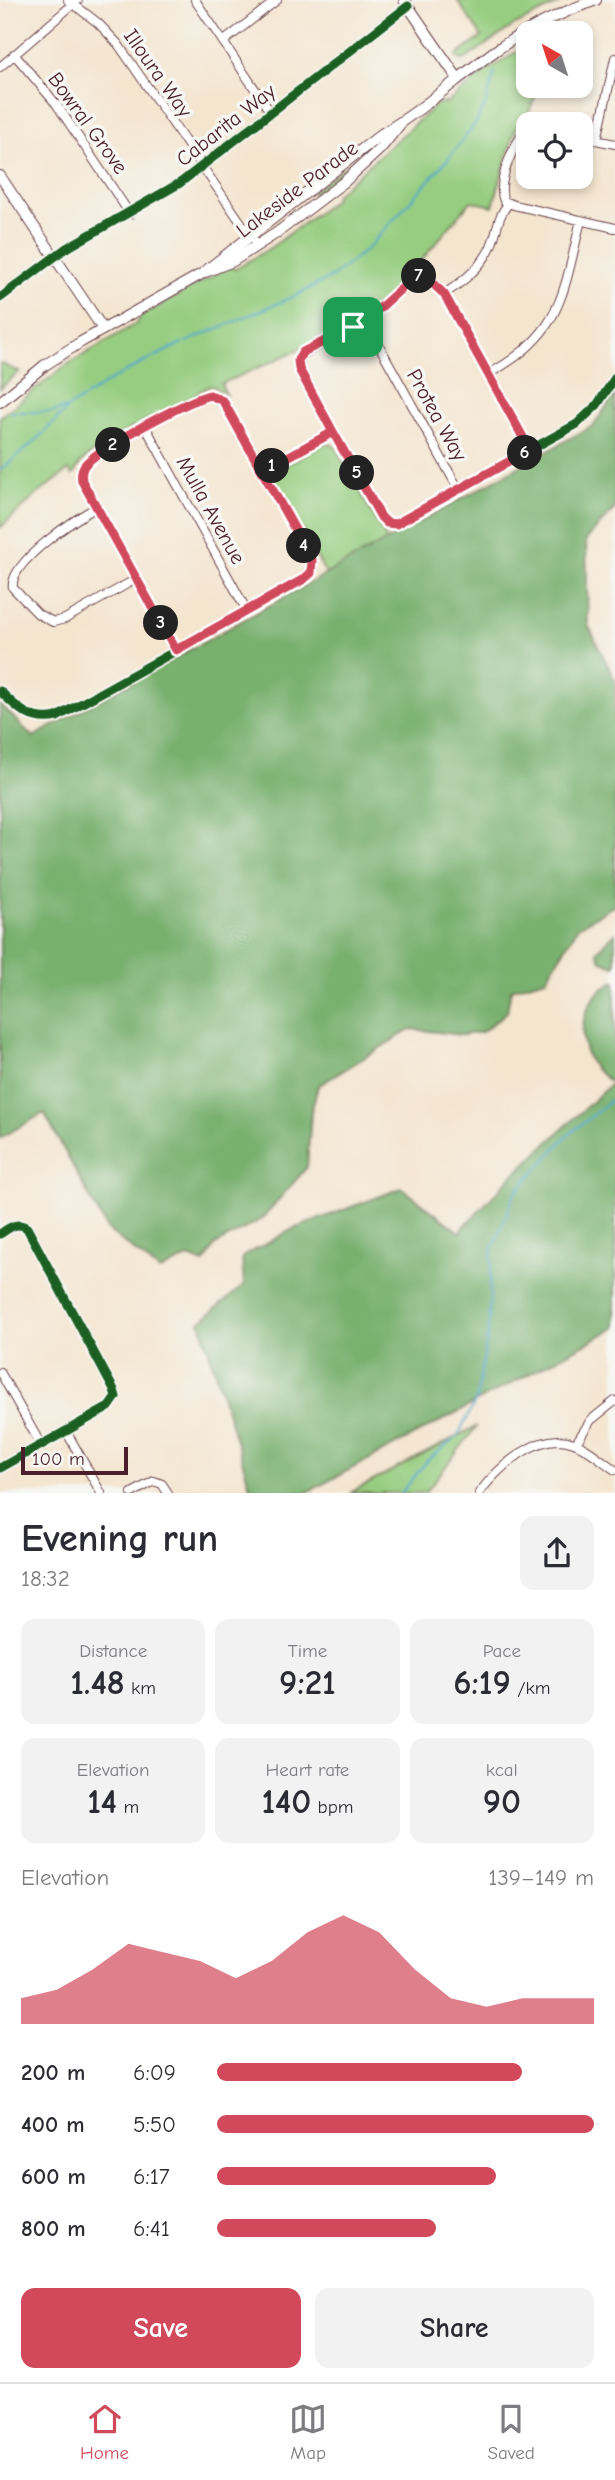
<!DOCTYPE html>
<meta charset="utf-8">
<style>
body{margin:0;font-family:"Comic Neue",sans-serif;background:#f2f2f3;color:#2b2b33;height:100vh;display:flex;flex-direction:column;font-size:26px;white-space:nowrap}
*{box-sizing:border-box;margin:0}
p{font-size:23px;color:#7c7c81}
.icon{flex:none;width:38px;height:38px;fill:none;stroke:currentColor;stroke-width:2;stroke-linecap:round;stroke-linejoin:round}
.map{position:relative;height:1493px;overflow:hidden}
.sheet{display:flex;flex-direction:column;background:#fff;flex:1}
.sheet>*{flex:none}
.needle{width:46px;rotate:321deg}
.controls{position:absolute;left:516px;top:21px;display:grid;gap:14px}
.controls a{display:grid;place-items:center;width:77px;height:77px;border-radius:14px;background:#fff;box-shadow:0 4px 10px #0003;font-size:35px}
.scale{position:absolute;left:21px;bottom:18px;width:107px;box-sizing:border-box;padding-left:7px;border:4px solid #4a1f2b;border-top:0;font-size:19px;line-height:24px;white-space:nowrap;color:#4a1f2b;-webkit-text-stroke:5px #f6f6f2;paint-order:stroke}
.pin{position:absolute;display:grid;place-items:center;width:60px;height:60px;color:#fff;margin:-30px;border-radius:14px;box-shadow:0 4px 10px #0006}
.km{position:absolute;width:35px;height:35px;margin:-18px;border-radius:50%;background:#222;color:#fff;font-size:19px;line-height:35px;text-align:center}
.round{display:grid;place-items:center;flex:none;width:74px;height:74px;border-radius:14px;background:#f2f2f3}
.summary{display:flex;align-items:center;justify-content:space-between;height:119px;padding:0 21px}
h1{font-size:38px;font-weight:700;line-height:52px}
.metrics{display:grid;grid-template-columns:repeat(3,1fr);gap:10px;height:119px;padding:7px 21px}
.metrics div{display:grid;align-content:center;border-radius:14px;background:#f2f2f3;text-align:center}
.metrics b{font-size:35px;font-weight:700}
.metrics small{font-size:19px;font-weight:400}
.metrics p{font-size:19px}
.chart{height:196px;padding:14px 21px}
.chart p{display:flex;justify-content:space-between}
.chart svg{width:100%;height:126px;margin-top:7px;fill:#d1495b;opacity:.7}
.button{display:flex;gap:14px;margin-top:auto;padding:14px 21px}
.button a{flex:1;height:80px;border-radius:14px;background:#d1495b;color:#fff;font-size:28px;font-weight:700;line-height:80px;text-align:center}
.button a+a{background:#f2f2f3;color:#2b2b33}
ul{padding:0 21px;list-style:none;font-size:23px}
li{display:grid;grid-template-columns:112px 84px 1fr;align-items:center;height:52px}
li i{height:18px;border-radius:9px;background:#d1495b}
.menu{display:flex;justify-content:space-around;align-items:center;height:98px;border-top:2px solid #e1e1e2;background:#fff;font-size:19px;color:#7c7c81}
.menu a{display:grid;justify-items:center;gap:4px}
.menu .current{color:#d1495b}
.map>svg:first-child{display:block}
.green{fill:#96cd80;stroke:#707656;stroke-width:2}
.forest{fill:#78b06e;stroke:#61684c;stroke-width:2}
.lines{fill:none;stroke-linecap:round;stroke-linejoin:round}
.stream{stroke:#4da5ca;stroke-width:2}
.minor-casing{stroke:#643d44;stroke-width:10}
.tertiary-casing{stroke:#643d44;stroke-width:12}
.minor{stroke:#fff;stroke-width:8}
.tertiary{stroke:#fff;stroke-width:10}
.cycleway-casing{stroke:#f6f6f2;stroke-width:13}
.cycleway{stroke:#1b5e20;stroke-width:9}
.route-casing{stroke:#fff;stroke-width:14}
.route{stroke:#d1495b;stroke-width:9}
.labels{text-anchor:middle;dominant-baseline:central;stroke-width:7;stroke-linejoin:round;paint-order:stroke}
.street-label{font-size:21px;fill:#4a1f2b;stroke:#f6f6f2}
</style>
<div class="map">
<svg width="615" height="1493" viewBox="0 0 615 1493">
<rect width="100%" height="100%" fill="#f6f6f2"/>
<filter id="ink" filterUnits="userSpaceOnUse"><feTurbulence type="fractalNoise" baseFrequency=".0143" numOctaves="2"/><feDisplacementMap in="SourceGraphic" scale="14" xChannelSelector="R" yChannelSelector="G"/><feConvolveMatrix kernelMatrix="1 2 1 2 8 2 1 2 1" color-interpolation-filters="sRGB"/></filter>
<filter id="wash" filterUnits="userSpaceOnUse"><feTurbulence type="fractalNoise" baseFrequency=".00686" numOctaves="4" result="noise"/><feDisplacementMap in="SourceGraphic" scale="28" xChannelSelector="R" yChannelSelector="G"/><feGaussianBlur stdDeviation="1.57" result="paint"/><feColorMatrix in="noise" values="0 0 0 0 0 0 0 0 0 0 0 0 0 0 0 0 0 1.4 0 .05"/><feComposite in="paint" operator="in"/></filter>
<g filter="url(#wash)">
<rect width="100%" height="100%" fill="#f4e5cf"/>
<path class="green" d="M 457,0 L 566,0 L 513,26 L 464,60 L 458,59 L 456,56 L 482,37 Z
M 528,44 L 528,86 L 540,86 L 524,123 L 518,126 L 513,136 L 493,206 L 471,201 L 420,262 L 418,271 L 409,270 C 401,276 399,283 393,291 C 389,296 381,301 376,305 C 329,340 274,360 221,384 L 227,396 L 215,387 L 210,386 C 201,390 195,396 187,400 C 165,411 79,451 75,473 L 72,475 L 69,470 L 39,493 L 0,528 L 0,417 L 65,366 L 137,323 L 140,317 L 229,267 L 236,269 L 273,246 L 333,201 L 336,194 L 437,104 L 448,102 L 481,75 Z
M 381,139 L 383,141 L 362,161 L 317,198 L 312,192 Z
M 0,363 L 19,372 L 0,389 Z
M 326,443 L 335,446 L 387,540 L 326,574 L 272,477 L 274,472 Z
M 477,1426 L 425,1493 L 350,1493 Z"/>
<path class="forest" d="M 615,394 L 615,508 L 586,540 L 588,625 L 615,680 L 615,905 L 578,927 L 546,979 L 511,989 L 507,1012 L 482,1032 L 462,1035 L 411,1029 L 318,1086 L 311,1112 L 307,1167 L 262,1219 L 215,1245 L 204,1263 L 188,1257 L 160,1271 L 107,1229 L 44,1113 L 0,1138 L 0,704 L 33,737 L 594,425 Z
M 615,933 L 615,966 L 601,961 L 597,951 Z
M 615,981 L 615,1328 L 306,1493 L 252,1493 L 200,1322 L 244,1285 L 242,1257 L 293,1229 L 402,1188 L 459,1232 L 511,1177 L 612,1083 C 607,1079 600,1074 595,1069 C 573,1040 581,996 615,981 Z"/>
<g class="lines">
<path class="stream" d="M 515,2 L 516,0
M 186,342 L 295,296 L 333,276 L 367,249 L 448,159 L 476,123 L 486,103 L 495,72
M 11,412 L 53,412 L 65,408
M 0,470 L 33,443 L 69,407 L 121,374 L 182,343
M 401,1493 L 428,1460 L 458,1436 L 476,1400 L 488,1333 L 492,1251 L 515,1193 L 566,1137 L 615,1097"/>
</g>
</g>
<g filter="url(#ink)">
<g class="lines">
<defs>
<path id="minor" d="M 68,0 L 98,23 L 118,44 L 253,240
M 195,0 L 271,113
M 223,42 L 277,0
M 14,54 L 57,105 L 130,214
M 0,67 L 78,0
M 528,129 C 514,141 496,183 504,201 L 514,205 L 615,228
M 581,137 L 615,144
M 597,140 L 615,58
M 444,294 C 463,282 486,263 493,241 C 498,227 498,216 508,204
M 0,298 L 65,249 L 180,183 L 408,6
M 365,320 L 459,490
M 488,374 C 562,335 563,294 581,220
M 145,426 L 247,611
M 333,432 L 299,369 L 300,356 L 365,320 L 411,280 L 423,276 L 431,281 L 444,294 L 530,450
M 97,507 C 76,518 8,563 13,588 L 38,614 L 53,622 L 65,619 L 136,579
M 176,650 L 82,481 C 81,475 81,471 84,466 C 96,449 189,400 210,395 L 223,401 L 263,471
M 0,691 C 17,708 31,723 57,717 L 308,577 L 312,568 L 312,560 L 263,471 L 333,432 L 381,517 L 387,523 L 396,524 L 577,424 L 597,405 L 615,378
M 0,1234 C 9,1228 17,1221 27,1228 L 114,1390 L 116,1397 L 109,1407 L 0,1468
M 0,1372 L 41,1445
M 66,1431 L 101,1493
M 576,1443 L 591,1420 L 615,1401
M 132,1493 L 154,1481 L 162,1484 L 168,1493
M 479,1493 C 498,1468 539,1429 574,1443 C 588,1448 602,1461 615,1470"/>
<path id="tertiary" d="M 404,0 L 458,79
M 0,176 L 103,329
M 208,269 L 383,133 C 423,110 457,78 495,51 C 526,29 560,13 596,0
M 0,402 L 45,365 L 81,342 L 205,272 L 233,261 L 278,232 L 344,182 L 381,148 L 401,123"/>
</defs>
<use href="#minor" class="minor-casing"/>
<use href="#tertiary" class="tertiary-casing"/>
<use href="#minor" class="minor"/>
<use href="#tertiary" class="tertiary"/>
<defs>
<path id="cycleway" d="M 0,298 L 65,249 L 180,183 L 408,6
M 0,691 C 17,708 31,723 57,717 L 308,577 L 312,568 L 312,560 L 263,471 L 333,432 L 381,517 L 387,523 L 396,524 L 577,424 L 597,405 L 615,378
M 0,1234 C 9,1228 17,1221 27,1228 L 114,1390 L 116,1397 L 109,1407 L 0,1468"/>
</defs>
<use href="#cycleway" class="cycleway-casing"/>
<use href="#cycleway" class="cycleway"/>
</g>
</g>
<g class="lines" filter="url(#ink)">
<defs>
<path id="route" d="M 353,327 L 303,352 L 298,360 L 299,369 L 333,432 L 262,471 L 223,401 L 210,395 C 189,400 96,449 84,466 C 81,471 81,475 82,481 L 176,650 L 304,579 L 311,573 L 312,560 L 262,471 L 324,437 L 333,432 L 381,517 L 387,523 L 396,524 L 530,450 L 444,294 L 427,278 L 414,277 L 380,308 L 353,327"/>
</defs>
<use href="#route" class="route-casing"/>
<use href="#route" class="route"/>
</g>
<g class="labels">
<g class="street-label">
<text transform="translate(158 73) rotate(55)">Illoura Way</text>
<text transform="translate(88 123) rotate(54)">Bowral Grove</text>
<text transform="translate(226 125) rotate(-38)">Cabarita Way</text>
<text transform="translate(297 189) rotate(-37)">Lakeside Parade</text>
<text transform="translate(437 415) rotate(61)">Protea Way</text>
<text transform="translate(211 510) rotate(61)">Mulla Avenue</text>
</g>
</g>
</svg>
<div class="controls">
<a><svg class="needle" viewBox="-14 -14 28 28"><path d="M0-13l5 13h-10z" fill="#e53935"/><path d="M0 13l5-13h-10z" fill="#7c7c81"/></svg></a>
<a><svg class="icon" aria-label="locate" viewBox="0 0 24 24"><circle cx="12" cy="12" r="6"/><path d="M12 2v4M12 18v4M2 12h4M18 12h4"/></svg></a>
</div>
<div class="scale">100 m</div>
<div class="pin" style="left:353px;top:327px;background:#1e9e55"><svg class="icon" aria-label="arrive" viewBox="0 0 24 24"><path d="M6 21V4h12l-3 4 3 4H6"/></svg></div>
<b class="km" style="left:272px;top:466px">1</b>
<b class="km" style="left:113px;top:445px">2</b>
<b class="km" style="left:161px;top:623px">3</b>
<b class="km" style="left:304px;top:546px">4</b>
<b class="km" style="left:357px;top:473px">5</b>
<b class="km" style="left:525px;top:453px">6</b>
<b class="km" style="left:419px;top:276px">7</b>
</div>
<section class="sheet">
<div class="summary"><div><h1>Evening run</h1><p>18:32</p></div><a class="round"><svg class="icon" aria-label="share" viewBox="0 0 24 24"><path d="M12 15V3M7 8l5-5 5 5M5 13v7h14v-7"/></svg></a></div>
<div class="metrics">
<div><p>Distance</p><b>1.48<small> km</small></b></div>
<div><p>Time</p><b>9:21</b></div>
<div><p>Pace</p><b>6:19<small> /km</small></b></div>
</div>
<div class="metrics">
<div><p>Elevation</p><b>14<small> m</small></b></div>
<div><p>Heart rate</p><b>140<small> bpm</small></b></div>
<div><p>kcal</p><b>90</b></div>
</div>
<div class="chart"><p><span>Elevation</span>139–149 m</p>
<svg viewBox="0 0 160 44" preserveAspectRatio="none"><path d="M0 44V35L10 32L20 25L30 16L40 19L50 22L60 28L70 22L80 12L90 6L100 12L110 25L120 35L130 38L140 35L150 35L160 35V44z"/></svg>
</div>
<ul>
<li><b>200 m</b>6:09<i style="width:81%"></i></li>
<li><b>400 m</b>5:50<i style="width:100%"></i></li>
<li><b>600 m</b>6:17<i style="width:74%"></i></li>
<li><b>800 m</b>6:41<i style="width:58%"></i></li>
</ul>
<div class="button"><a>Save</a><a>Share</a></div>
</section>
<nav class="menu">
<a class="current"><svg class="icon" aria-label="home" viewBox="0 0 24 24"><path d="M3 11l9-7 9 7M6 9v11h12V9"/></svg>Home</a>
<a><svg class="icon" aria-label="map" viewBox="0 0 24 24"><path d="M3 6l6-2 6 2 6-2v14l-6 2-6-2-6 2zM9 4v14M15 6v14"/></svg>Map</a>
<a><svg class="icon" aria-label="saved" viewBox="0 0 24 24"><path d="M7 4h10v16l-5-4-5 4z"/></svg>Saved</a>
</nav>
